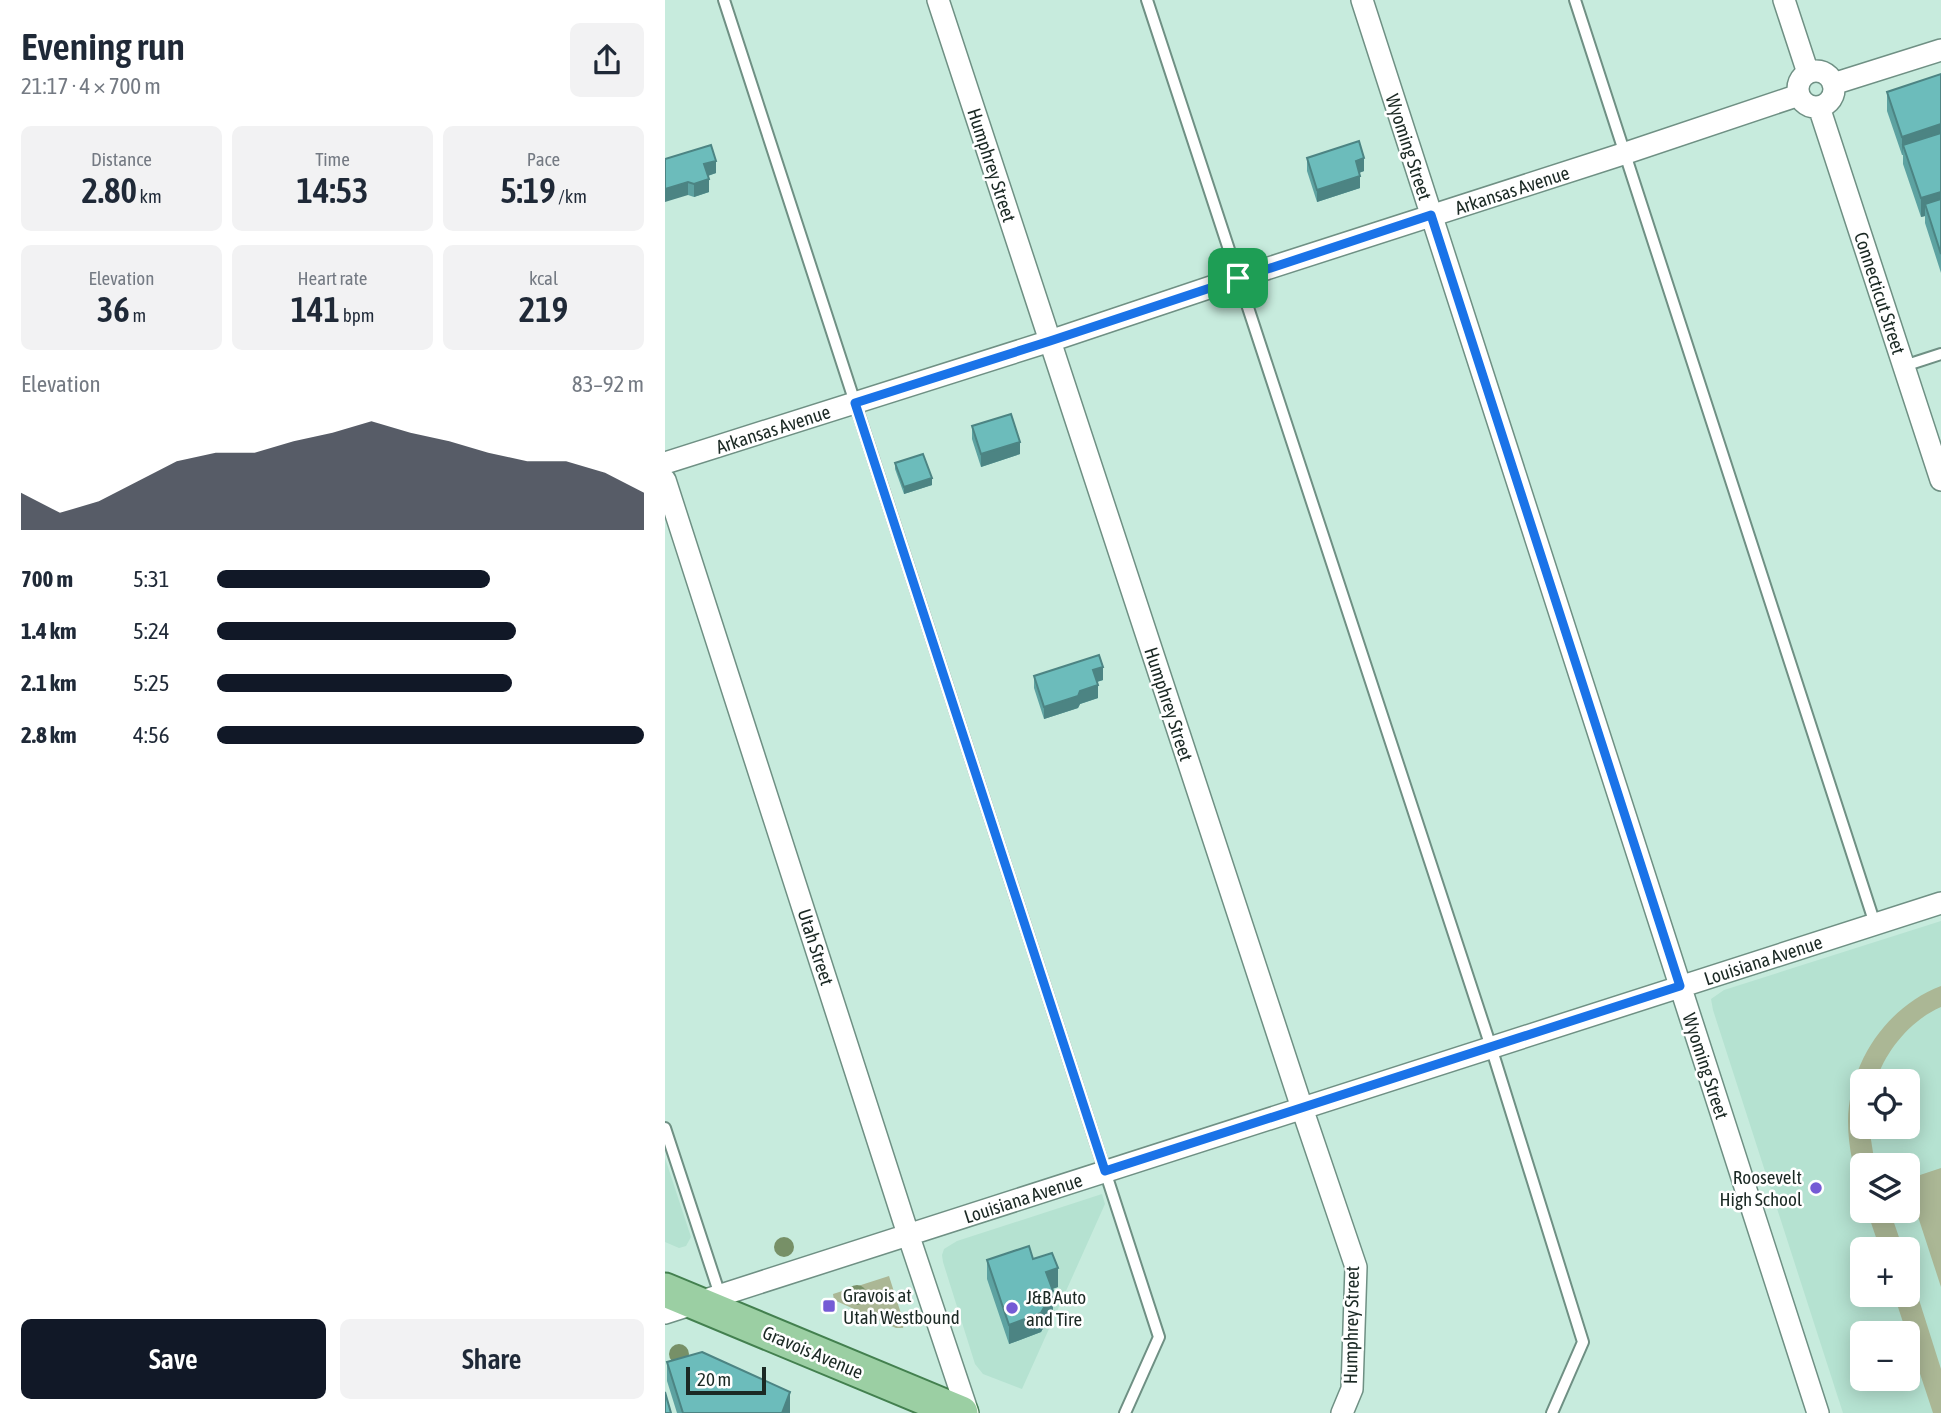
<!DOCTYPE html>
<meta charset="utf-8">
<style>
body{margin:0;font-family:"Asap Condensed",sans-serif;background:#f2f2f3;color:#1f2937;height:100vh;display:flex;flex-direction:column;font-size:26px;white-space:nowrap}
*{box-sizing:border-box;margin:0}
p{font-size:23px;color:#747a83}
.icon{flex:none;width:38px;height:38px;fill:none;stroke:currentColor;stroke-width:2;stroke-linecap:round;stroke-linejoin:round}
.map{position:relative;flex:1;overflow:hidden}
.details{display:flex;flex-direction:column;background:#fff;width:665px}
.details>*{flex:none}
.buttons{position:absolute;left:1185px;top:1069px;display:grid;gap:14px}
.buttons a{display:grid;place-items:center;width:70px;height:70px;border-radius:10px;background:#fff;box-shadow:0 4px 18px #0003;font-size:35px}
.scale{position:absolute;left:21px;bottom:18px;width:80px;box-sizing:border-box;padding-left:7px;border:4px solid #1b2924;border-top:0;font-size:19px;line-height:24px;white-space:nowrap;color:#1b2924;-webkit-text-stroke:5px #fff;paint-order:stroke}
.pin{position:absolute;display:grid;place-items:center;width:60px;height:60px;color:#fff;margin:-30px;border-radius:14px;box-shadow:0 4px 10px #0006}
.round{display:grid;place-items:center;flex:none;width:74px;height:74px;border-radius:10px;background:#f2f2f3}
.overview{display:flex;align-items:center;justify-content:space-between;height:119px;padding:0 21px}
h1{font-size:38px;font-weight:600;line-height:52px}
.figures{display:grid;grid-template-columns:repeat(3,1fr);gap:10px;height:119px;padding:7px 21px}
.figures div{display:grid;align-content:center;border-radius:10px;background:#f2f2f3;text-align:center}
.figures b{font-size:35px;font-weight:600}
.figures small{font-size:19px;font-weight:400}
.figures p{font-size:19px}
.chart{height:196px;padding:14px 21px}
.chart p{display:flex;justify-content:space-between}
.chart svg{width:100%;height:126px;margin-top:7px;fill:#111827;opacity:.7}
.cta{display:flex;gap:14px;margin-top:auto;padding:14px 21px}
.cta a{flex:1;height:80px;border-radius:10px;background:#111827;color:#fff;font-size:28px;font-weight:600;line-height:80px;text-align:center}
.cta a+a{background:#f2f2f3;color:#1f2937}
ul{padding:0 21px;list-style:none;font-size:23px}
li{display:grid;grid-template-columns:112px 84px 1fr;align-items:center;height:52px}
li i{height:18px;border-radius:9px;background:#111827}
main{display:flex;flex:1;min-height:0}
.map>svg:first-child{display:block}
.built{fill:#b5e2d1;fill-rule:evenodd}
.green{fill:#abb795}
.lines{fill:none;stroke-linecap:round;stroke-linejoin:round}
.lane-casing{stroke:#6f9084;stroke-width:14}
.street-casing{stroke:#6f9084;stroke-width:24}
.primary-casing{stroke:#43804f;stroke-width:37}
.lane{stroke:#fff;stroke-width:10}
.street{stroke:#fff;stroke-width:21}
.primary{stroke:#9bcfa3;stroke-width:33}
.tree{fill:#779067}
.wall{fill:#5da2a1}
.shaded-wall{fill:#4c8483}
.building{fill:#6cbcbb;stroke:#4c8483;stroke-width:2}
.route-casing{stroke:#fff;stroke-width:14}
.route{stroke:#1a73e8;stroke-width:9}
.poi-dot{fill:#755bd5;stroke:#fff;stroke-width:2.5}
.labels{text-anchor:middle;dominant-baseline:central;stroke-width:5;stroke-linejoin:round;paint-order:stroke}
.street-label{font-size:19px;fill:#1b2924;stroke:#fff}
.poi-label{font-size:19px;fill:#1b2924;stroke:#fff;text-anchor:start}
</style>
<main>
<section class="details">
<div class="overview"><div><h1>Evening run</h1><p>21:17 · 4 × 700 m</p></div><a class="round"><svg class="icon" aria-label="share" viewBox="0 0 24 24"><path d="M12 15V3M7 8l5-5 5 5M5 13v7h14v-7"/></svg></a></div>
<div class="figures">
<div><p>Distance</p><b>2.80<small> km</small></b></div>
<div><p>Time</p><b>14:53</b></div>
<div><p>Pace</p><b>5:19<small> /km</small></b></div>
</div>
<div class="figures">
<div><p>Elevation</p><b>36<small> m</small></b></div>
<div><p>Heart rate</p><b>141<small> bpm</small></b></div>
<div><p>kcal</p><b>219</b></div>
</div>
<div class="chart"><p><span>Elevation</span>83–92 m</p>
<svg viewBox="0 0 160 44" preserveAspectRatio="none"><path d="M0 44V31L10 38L20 34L30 27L40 20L50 17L60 17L70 13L80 10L90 6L100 10L110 13L120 17L130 20L140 20L150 24L160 31V44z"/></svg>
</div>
<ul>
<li><b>700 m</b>5:31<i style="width:64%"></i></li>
<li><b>1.4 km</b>5:24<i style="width:70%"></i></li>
<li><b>2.1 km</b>5:25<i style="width:69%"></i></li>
<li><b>2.8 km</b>4:56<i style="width:100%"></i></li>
</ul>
<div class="cta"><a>Save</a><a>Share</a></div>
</section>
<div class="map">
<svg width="1276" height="1413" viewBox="0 0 1276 1413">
<rect width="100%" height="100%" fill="#c7ebdd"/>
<path class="built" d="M 1276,921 L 1276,1413 L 1178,1413 L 1048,1010 L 1046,999 L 1059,990 ZM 1197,1082 L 1242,1082 L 1242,1127 L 1197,1127 ZM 1197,1166 L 1242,1166 L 1242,1211 L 1197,1211 ZM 1197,1250 L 1242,1250 L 1242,1295 L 1197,1295 ZM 1197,1334 L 1242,1334 L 1242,1379 L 1197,1379 Z
M 0,1158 L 26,1237 L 21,1246 L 14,1248 L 0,1242 Z
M 437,1194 L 440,1204 L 357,1389 L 318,1374 L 310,1364 L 278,1262 L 277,1255 L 279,1249 L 292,1241 Z"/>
<path class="green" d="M 1276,986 L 1276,1007 C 1246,1020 1221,1050 1211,1081 L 1197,1082 L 1197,1127 L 1204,1127 L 1210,1165 L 1197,1166 L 1197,1196 C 1189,1172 1183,1147 1183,1121 C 1184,1063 1221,1007 1276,986 Z
M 1276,1168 L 1276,1287 L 1242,1183 L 1243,1179 Z
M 1202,1211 L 1225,1211 L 1238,1249 L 1215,1249 Z
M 1243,1265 L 1276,1369 L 1276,1413 L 1268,1413 L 1229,1295 L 1242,1295 Z
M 224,1276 L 239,1323 L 238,1328 L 231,1328 L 169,1300 L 168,1294 Z"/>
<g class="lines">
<defs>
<path id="lane" d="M 59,0 L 494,1337 L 460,1413
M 482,0 L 826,1047 L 918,1342 L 887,1413
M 910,0 L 1210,924
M 1239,366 L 1276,354
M 0,1128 L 55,1295"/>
<path id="street" d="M 273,0 L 637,1108 L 691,1267 L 687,1389 L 677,1413
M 697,0 L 1153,1413
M 1119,0 L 1143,73
M1133 89a18 18 0 1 1 36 0a18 18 0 1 1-36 0Z
M 1168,84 L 1276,50
M 1154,107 L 1276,480
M 0,463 L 385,341 L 573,278 L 961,153 L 1134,95
M 0,480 L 243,1234 L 303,1413
M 0,1313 L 1276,903"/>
<path id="primary" d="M 0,1290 L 296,1413"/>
</defs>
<use href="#lane" class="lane-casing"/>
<use href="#street" class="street-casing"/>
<use href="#primary" class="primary-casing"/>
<use href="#lane" class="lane"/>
<use href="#street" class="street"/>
<use href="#primary" class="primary"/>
</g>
<g class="tree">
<circle cx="119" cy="1247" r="10"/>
<circle cx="192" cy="1295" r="10"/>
<circle cx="14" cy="1354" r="10"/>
</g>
<path class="wall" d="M 1276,74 L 1276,273 L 1260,223 L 1260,216 L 1256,217 L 1238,164 L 1238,155 L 1237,155 L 1222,111 L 1222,92 Z
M 642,158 L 699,171 L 694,173 L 695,188 L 652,202 L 642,171 Z
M 0,159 L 51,173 L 43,176 L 44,192 L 29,197 L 23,195 Z
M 307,426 L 355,454 L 316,467 L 307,439 Z
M 230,463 L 267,485 L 239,494 L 230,469 Z
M 369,676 L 438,680 L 432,682 L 433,698 L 415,704 L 413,708 L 379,719 L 369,688 Z
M 368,1259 L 393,1287 L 387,1289 L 388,1310 L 376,1332 L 344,1344 L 322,1279 L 322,1260 Z
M 2,1362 L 125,1411 L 125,1413 L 12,1413 L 2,1381 Z"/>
<path class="shaded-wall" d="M 1276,124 L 1276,142 L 1238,145 L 1237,155 L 1237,137 Z
M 699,158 L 699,171 L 691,174 L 691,161 Z
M 51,161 L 51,173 L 39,177 L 39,164 Z
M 695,176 L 695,188 L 652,202 L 652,190 Z
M 44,179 L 44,192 L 29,197 L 29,184 Z
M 23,182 L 23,195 L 0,202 L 0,189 Z
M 1276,192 L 1276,210 L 1260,204 L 1260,216 L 1256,217 L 1256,198 Z
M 355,442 L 355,454 L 316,467 L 316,454 Z
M 267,478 L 267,485 L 239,494 L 239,487 Z
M 438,667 L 438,680 L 428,683 L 428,670 Z
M 433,685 L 433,698 L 415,704 L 413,708 L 379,719 L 379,707 L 415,691 Z
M 393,1268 L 393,1287 L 381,1291 L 381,1272 Z
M 388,1291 L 388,1310 L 376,1332 L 344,1344 L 344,1325 Z
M 125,1392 L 125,1413 L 117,1413 Z"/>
<path class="building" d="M 1276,74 L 1276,124 L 1237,137 L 1222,92 Z
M 1276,133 L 1276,192 L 1256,198 L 1238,145 Z
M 694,141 L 699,158 L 691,161 L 695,176 L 652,190 L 642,158 Z
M 46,145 L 51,161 L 39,164 L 44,179 L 29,184 L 23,182 L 0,189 L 0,159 Z
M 1276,199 L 1276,254 L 1260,204 Z
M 346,414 L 355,442 L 316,454 L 307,426 Z
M 258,454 L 267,478 L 239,487 L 230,463 Z
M 434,655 L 438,667 L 428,670 L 433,685 L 415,691 L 413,696 L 379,707 L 369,676 Z
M 364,1246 L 368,1259 L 387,1253 L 393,1268 L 381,1272 L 388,1291 L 376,1313 L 344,1325 L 322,1260 Z
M 37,1352 L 125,1392 L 117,1413 L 18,1413 L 2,1362 Z
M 0,1392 L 6,1413 L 0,1413 Z"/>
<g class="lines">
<defs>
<path id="route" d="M 766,215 L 1015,986 L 440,1171 L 190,403 L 385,341 Z"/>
</defs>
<use href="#route" class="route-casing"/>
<use href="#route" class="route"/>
</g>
<g class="poi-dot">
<circle cx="1151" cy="1188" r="7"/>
<rect x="157" y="1299" width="14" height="14" rx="3.5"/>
<circle cx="347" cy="1308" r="7"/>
</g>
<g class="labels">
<g class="street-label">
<text transform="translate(744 147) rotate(72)">Wyoming Street</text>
<text transform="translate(327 165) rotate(72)">Humphrey Street</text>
<text transform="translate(847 190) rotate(-18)">Arkansas Avenue</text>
<text transform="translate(1215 293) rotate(72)">Connecticut Street</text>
<text transform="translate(108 429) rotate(-18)">Arkansas Avenue</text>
<text transform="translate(504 704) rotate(72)">Humphrey Street</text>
<text transform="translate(151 947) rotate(72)">Utah Street</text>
<text transform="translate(1098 960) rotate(-18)">Louisiana Avenue</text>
<text transform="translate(1041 1066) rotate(72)">Wyoming Street</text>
<text transform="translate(358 1198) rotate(-18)">Louisiana Avenue</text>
<text transform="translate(686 1325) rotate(-89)">Humphrey Street</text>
<text transform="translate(148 1352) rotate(23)">Gravois Avenue</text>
</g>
<g class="poi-label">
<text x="1137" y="1177" text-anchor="end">Roosevelt<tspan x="1137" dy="22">High School</tspan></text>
<text x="178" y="1295">Gravois at<tspan x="178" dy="22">Utah Westbound</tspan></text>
<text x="361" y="1297">J&amp;B Auto<tspan x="361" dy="22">and Tire</tspan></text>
</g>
</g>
</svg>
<div class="buttons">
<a><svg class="icon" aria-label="locate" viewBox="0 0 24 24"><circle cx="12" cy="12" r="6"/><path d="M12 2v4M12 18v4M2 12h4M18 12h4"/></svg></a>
<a><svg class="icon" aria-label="layers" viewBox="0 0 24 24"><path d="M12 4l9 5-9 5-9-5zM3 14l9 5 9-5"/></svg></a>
<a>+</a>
<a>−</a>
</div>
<div class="scale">20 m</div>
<div class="pin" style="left:573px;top:278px;background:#1e9e55"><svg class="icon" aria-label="arrive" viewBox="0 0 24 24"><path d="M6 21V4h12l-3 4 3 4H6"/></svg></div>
</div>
</main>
